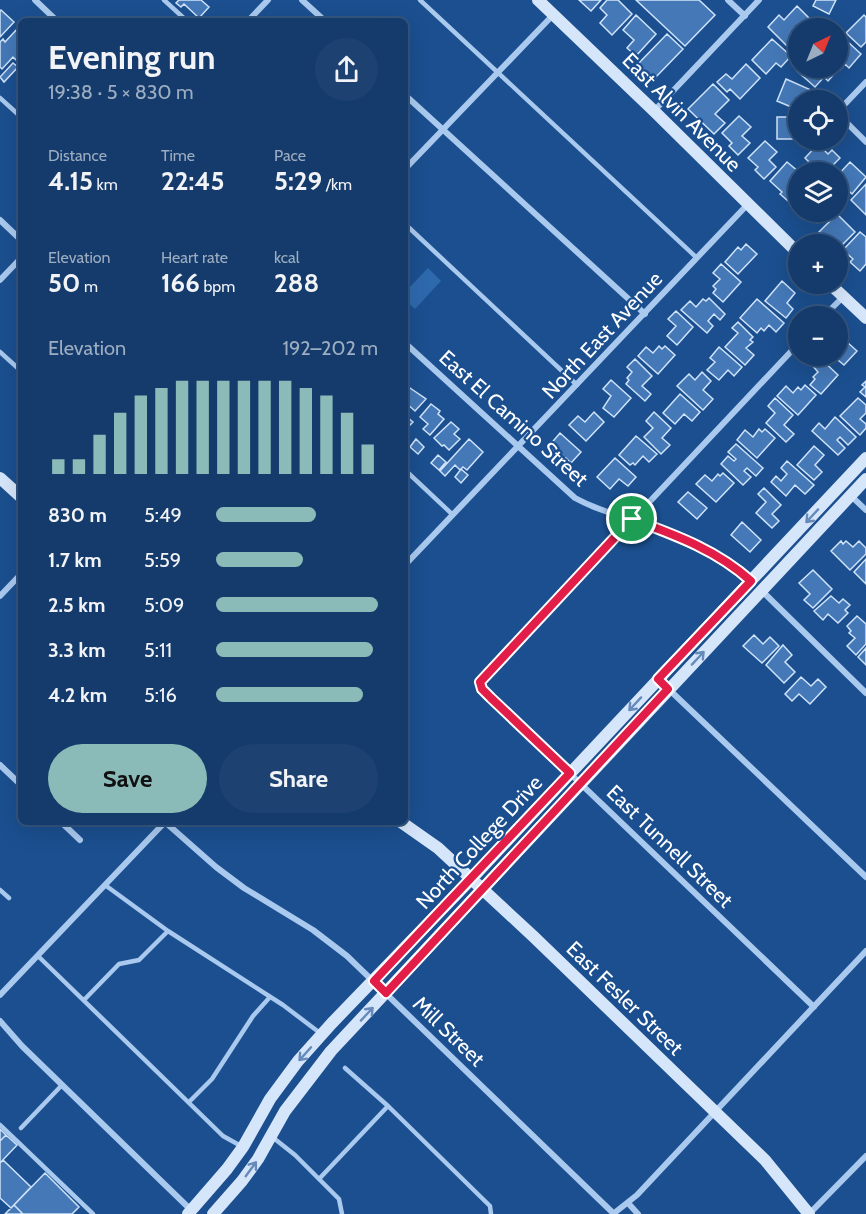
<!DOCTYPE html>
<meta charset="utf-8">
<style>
body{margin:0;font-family:Cabin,sans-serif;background:#1d4271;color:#f1f3f6;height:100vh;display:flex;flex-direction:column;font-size:22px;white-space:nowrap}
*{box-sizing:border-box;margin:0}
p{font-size:20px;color:#9dadc1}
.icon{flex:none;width:33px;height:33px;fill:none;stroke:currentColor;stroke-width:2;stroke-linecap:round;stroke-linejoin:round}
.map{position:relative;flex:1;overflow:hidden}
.sheet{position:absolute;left:18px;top:18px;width:390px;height:807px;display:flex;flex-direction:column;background:#143b6b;border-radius:9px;box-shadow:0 6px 24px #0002,0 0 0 2px #33557e}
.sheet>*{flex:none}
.needle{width:39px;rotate:43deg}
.tools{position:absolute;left:788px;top:18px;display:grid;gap:12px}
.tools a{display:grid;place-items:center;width:60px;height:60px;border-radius:50%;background:#143b6b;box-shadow:0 6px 24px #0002,0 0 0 2px #33557e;font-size:30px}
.pin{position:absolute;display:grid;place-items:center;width:51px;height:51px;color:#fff;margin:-26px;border:3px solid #fff;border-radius:50%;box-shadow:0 2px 6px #0007}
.round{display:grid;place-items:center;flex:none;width:63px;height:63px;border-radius:32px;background:#1d4271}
.summary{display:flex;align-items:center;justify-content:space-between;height:102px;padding:0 30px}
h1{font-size:33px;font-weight:800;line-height:45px}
.metrics{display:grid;grid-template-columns:repeat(3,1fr);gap:9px;height:102px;padding:6px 30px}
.metrics div{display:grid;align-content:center}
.metrics b{font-size:26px;font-weight:800}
.metrics small{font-size:16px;font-weight:400}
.metrics p{font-size:16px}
.chart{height:168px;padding:12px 30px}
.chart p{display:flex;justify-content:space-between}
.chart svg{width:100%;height:108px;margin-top:6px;stroke:#8bbbb9;stroke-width:6}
.cta{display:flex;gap:12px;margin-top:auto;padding:12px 30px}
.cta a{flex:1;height:69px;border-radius:36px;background:#8bbbb9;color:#111;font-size:24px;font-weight:800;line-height:69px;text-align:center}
.cta a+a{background:#1d4271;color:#f1f3f6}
ul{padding:0 30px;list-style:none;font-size:20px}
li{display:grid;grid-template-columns:96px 72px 1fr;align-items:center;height:45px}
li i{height:15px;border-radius:8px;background:#8bbbb9}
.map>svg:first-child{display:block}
.green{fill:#2e69ad}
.building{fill:#4478b7;stroke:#cfe3fa;stroke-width:1.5}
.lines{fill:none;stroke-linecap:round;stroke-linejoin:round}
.lane{stroke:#a9c9ee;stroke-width:4.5}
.street{stroke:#a9c9ee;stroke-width:6}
.secondary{stroke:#d6e6fa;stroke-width:12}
.oneway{stroke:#668bba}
.route-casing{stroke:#fff;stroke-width:12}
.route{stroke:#e11d48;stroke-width:8}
.labels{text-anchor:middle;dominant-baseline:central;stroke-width:4.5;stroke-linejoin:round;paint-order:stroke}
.street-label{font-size:21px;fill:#fff;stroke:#1b4f8f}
</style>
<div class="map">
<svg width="866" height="1214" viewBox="0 0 866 1214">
<rect width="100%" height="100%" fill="#1b4f8f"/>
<path class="green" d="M 428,268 L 441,281 L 415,309 L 405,300 L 405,292 Z"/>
<path class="building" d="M 179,0 L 201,0 L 209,7 L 199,18 L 184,4 L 181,7 L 176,3 Z
M 579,0 L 601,0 L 591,11 Z
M 607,0 L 618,0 L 632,14 L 612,35 L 600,23 L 607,15 L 600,8 Z
M 636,0 L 699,0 L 715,15 L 685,46 Z
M 816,0 L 836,0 L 829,14 L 813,6 Z
M 797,6 L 814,23 L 808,28 L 798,28 L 798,49 L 794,53 L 768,27 L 779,15 L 784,20 Z
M 1,10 L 14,22 L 0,37 L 0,11 Z
M 636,15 L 656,34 L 636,56 L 627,48 L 634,40 L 623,30 Z
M 864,15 L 866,17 L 866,42 L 861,47 L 846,33 Z
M 19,27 L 21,30 L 21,54 L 16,60 L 13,57 L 2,69 L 0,67 L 0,42 L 3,39 L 5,42 Z
M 667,34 L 683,49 L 653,80 L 637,65 Z
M 772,39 L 791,56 L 781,67 L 776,63 L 766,74 L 752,60 Z
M 848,42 L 861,54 L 849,68 L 845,64 L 840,70 L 837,67 L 837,46 L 841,49 Z
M 13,63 L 18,67 L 4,82 L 0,77 Z
M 746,64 L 760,78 L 740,99 L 730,89 L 727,92 L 717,82 L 726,74 L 732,79 Z
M 800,68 L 832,68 L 836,72 L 828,81 L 824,77 L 815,87 L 797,71 Z
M 786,79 L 811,90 L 806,100 L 801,98 L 798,100 L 796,109 L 777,101 Z
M 713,84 L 729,100 L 715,114 L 725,123 L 714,134 L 688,109 Z
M 739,116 L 751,127 L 742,136 L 750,143 L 738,155 L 729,146 L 732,143 L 722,133 Z
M 777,117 L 798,117 L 798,139 L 777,139 Z
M 765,141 L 777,152 L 769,160 L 776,167 L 764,179 L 755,170 L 758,167 L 748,158 Z
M 818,144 L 828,154 L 832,150 L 840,158 L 826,172 L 819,172 L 805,158 Z
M 787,162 L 799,172 L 794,179 L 798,182 L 798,189 L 788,201 L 780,194 L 782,192 L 770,181 Z
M 850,162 L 866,177 L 852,194 L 837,180 L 837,176 Z
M 866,184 L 866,215 L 851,200 Z
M 798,205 L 798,212 L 828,212 L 817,223 L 808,214 L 804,218 L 794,209 Z
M 837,214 L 855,232 L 840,247 L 830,237 L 827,240 L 819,232 Z
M 860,232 L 866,237 L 866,264 L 860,271 L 850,262 L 853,259 L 843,250 Z
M 746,244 L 757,254 L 738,274 L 725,262 L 738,247 L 741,250 Z
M 721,264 L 741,282 L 723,302 L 713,293 L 716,289 L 713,286 L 720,279 L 713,273 Z
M 782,281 L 795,293 L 787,303 L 793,309 L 786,318 L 765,301 Z
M 709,298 L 725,314 L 720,320 L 714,314 L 708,321 L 713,326 L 707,333 L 681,310 L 690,301 L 696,307 L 703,299 L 706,301 Z
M 757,299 L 784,323 L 776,332 L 769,325 L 764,331 L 761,328 L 757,333 L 740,318 Z
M 676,311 L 693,327 L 677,345 L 667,336 L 676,326 L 668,319 Z
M 738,322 L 753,337 L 750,340 L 753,342 L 746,348 L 754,355 L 745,365 L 725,347 L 738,333 L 732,328 Z
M 837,333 L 857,351 L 844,365 L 833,356 L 837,356 Z
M 659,346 L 662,349 L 665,346 L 675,355 L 658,374 L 638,356 L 646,347 L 653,353 Z
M 719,347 L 742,367 L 734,376 L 728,370 L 719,380 L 707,370 L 715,362 L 710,358 Z
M 818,356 L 838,375 L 821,394 L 810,385 L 815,379 L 813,377 L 818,372 L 811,364 Z
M 635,359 L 652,376 L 642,386 L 651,394 L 645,401 L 626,384 L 629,380 L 627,378 L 632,372 L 627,367 Z
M 702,372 L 711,381 L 703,390 L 713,399 L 703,410 L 677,386 L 689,374 L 695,380 Z
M 611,380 L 631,398 L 614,417 L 603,408 L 611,396 L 603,389 Z
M 866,381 L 866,397 L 860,392 L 865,387 L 862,385 Z
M 805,385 L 816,395 L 798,415 L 777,396 L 786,386 L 793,393 L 798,387 L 801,390 Z
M 410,388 L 426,399 L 415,411 L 405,402 L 405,393 Z
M 680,394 L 700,412 L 692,421 L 684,414 L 675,424 L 663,413 Z
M 775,398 L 793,415 L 784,425 L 794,434 L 786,442 L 766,423 L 775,413 L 768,406 Z
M 858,398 L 866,405 L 866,413 L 860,419 L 866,424 L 866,428 L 860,435 L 840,416 Z
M 431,404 L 440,411 L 438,414 L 444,419 L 430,435 L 423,429 L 428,424 L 420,417 Z
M 594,412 L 604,422 L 586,441 L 569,425 L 578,416 L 585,422 Z
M 654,412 L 671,428 L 662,438 L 670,445 L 661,454 L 644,437 L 653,428 L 646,421 Z
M 407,417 L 413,422 L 405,430 L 405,419 Z
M 835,417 L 856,437 L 848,445 L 840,437 L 837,440 L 845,448 L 838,455 L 812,431 L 819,423 L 825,429 Z
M 451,422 L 459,429 L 454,434 L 460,439 L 449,450 L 444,445 L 442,446 L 434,438 Z
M 759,429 L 762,432 L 765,429 L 775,438 L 757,458 L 737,440 L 745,430 L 753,437 Z
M 560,433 L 581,452 L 571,463 L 566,458 L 564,460 L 549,446 Z
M 636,436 L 657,454 L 649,462 L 643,456 L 635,465 L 633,463 L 630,465 L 619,455 Z
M 416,439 L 424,447 L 418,454 L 410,447 Z
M 469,439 L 483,452 L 467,470 L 463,467 L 460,470 L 455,465 L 445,476 L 440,471 Z
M 736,444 L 763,468 L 756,476 L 747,468 L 744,471 L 751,477 L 743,485 L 721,464 L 728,456 L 734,461 L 736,459 L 728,452 Z
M 814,446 L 824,455 L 815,465 L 822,472 L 814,480 L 797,465 Z
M 438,455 L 446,462 L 439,470 L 431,463 Z
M 615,458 L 636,477 L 628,486 L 619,479 L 610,489 L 597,477 Z
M 787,461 L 814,485 L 805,494 L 795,485 L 786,496 L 771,482 L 776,476 L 781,481 L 787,474 L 781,468 Z
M 461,469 L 468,475 L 461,483 L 455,477 Z
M 723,473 L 734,483 L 716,502 L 696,484 L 705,475 L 712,481 L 718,474 L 720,476 Z
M 764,488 L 781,505 L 772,514 L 779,521 L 772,528 L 756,513 L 766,502 L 758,494 Z
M 688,492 L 707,508 L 697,519 L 678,502 Z
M 742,522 L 761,540 L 750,552 L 731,535 Z
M 841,541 L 843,544 L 846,541 L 853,547 L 859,541 L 866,548 L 866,554 L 850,570 L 831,551 Z
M 866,559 L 866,584 L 854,572 Z
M 813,570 L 832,589 L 813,608 L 804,600 L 810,594 L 799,583 Z
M 831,596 L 839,603 L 843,599 L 850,605 L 845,610 L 848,613 L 838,623 L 828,614 L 823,620 L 814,611 Z
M 857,616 L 866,624 L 866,644 L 856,655 L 847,646 L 855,638 L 849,633 L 851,631 L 847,626 Z
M 754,635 L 763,644 L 770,637 L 779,646 L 762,663 L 743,646 Z
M 783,645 L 792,655 L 785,662 L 795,672 L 784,683 L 766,665 Z
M 866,648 L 866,665 L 858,657 Z
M 801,677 L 811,686 L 818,679 L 826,687 L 810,704 L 799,694 L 792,701 L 785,694 Z
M 0,1129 L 6,1135 L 0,1141 Z
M 6,1135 L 17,1145 L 0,1163 L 0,1141 Z
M 3,1160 L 31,1187 L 11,1208 L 0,1198 L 0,1163 Z
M 45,1173 L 79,1207 L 72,1214 L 23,1214 L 14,1205 Z
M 14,1205 L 23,1214 L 5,1214 Z"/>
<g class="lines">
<path class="lane" d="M 164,0 L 187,21
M 420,0 L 697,258
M 0,98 L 21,117
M 405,224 L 577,385
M 0,352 L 21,371
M 405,470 L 453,515
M 105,885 L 168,931 L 283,1005 L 320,1033
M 0,890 L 9,898
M 38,956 L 223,1136 L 241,1146
M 84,1000 L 119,964 L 139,960 L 168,931
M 345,1068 L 388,1106 L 490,1206 L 491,1214
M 189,1102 L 212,1079 L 253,1016 L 270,997
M 0,1125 L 93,1214
M 21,1128 L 62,1085
M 271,1136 L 295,1155 L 339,1199 L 342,1214
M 319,1179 L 388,1106"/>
<path class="street" d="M 35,0 L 57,21
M 302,0 L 325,21
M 728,0 L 745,16
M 248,21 L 268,0
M 866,82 L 844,105 L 840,112 L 842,118 L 866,142
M 405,95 L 645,314
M 654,111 L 759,0
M 405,169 L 553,15
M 0,220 L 21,240
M 0,280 L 21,258
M 824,316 L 843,297
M 405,343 L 575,498 C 593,508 611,513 631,519 C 675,533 718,551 752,582
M 798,344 L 480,682 L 482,689 L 491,698 L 814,1007
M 849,494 L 866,510
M 405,565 L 748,204
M 760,589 L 866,693
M 0,596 L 21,574
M 658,679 L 866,877
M 0,765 L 21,785
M 61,822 L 80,840
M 165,822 L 216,867 L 244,888 L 313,930 L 347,956 L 613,1213
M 0,995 L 165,822
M 0,1021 L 22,1046 L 191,1210
M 628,1203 L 638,1214
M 613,1214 L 637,1195 L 866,951
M 809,1214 L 866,1156"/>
<path class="secondary" d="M 538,0 L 654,111 L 798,253
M 830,284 L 866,318
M 0,478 L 21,497
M 401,822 L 438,848 L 534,937 L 765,1160 L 809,1214
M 188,1214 L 227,1169 L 243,1147 L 270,1099 L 298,1061 L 332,1023 L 472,878 L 866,458
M 213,1214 L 242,1181 L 258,1159 L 285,1111 L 331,1051 L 866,479"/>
</g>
<defs><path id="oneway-shaft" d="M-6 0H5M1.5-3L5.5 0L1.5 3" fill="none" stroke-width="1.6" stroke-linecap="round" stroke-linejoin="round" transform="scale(1.5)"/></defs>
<g class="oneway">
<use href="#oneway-shaft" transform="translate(812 516) rotate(133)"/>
<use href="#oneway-shaft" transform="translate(698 658) rotate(-47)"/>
<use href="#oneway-shaft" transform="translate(635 704) rotate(133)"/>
<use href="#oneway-shaft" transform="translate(367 1014) rotate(-47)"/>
<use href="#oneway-shaft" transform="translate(305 1054) rotate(132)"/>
<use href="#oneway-shaft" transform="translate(251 1169) rotate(-54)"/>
</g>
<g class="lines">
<defs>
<path id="route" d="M 632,519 C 675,535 717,550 751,581 L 658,679 L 668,689 L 386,993 L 374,981 L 570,773 L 491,698 L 482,689 L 480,682 Z"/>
</defs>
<use href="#route" class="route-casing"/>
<use href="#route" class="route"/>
</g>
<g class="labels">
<g class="street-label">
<text transform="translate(682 112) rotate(45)">East Alvin Avenue</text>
<text transform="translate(602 335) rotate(-47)">North East Avenue</text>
<text transform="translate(514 418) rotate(42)">East El Camino Street</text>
<text transform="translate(479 842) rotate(-47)">North College Drive</text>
<text transform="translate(670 846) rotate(44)">East Tunnell Street</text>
<text transform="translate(625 998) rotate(44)">East Fesler Street</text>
<text transform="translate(449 1031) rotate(44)">Mill Street</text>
</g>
</g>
</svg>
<div class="tools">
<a><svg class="needle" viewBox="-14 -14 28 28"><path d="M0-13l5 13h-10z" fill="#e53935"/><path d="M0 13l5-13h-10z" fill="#9dadc1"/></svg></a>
<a><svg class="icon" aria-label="locate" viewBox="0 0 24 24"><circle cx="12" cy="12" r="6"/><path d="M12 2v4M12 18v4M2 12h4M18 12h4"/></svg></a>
<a><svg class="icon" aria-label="layers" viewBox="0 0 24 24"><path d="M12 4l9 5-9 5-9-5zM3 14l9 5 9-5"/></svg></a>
<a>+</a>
<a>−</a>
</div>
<div class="pin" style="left:632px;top:519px;background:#1e9e55"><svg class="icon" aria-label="arrive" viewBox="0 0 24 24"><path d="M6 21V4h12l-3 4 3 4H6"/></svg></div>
<section class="sheet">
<div class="summary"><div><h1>Evening run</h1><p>19:38 · 5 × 830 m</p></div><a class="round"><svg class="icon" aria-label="share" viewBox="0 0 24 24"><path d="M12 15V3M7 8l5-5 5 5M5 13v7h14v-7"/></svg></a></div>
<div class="metrics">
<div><p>Distance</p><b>4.15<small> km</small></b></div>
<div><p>Time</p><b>22:45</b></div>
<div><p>Pace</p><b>5:29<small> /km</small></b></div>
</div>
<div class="metrics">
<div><p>Elevation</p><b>50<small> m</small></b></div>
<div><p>Heart rate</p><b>166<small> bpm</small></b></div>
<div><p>kcal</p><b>288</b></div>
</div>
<div class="chart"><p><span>Elevation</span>192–202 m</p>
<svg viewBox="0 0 160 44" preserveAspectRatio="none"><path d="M5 44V38M15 44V38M25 44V28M35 44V19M45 44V12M55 44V9M65 44V6M75 44V6M85 44V6M95 44V6M105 44V6M115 44V6M125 44V9M135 44V12M145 44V19M155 44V32"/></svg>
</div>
<ul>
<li><b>830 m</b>5:49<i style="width:62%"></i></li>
<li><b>1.7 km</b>5:59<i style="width:54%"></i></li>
<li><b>2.5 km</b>5:09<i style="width:100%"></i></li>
<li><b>3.3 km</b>5:11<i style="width:97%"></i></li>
<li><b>4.2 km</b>5:16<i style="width:91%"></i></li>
</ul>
<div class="cta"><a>Save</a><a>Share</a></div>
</section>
</div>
